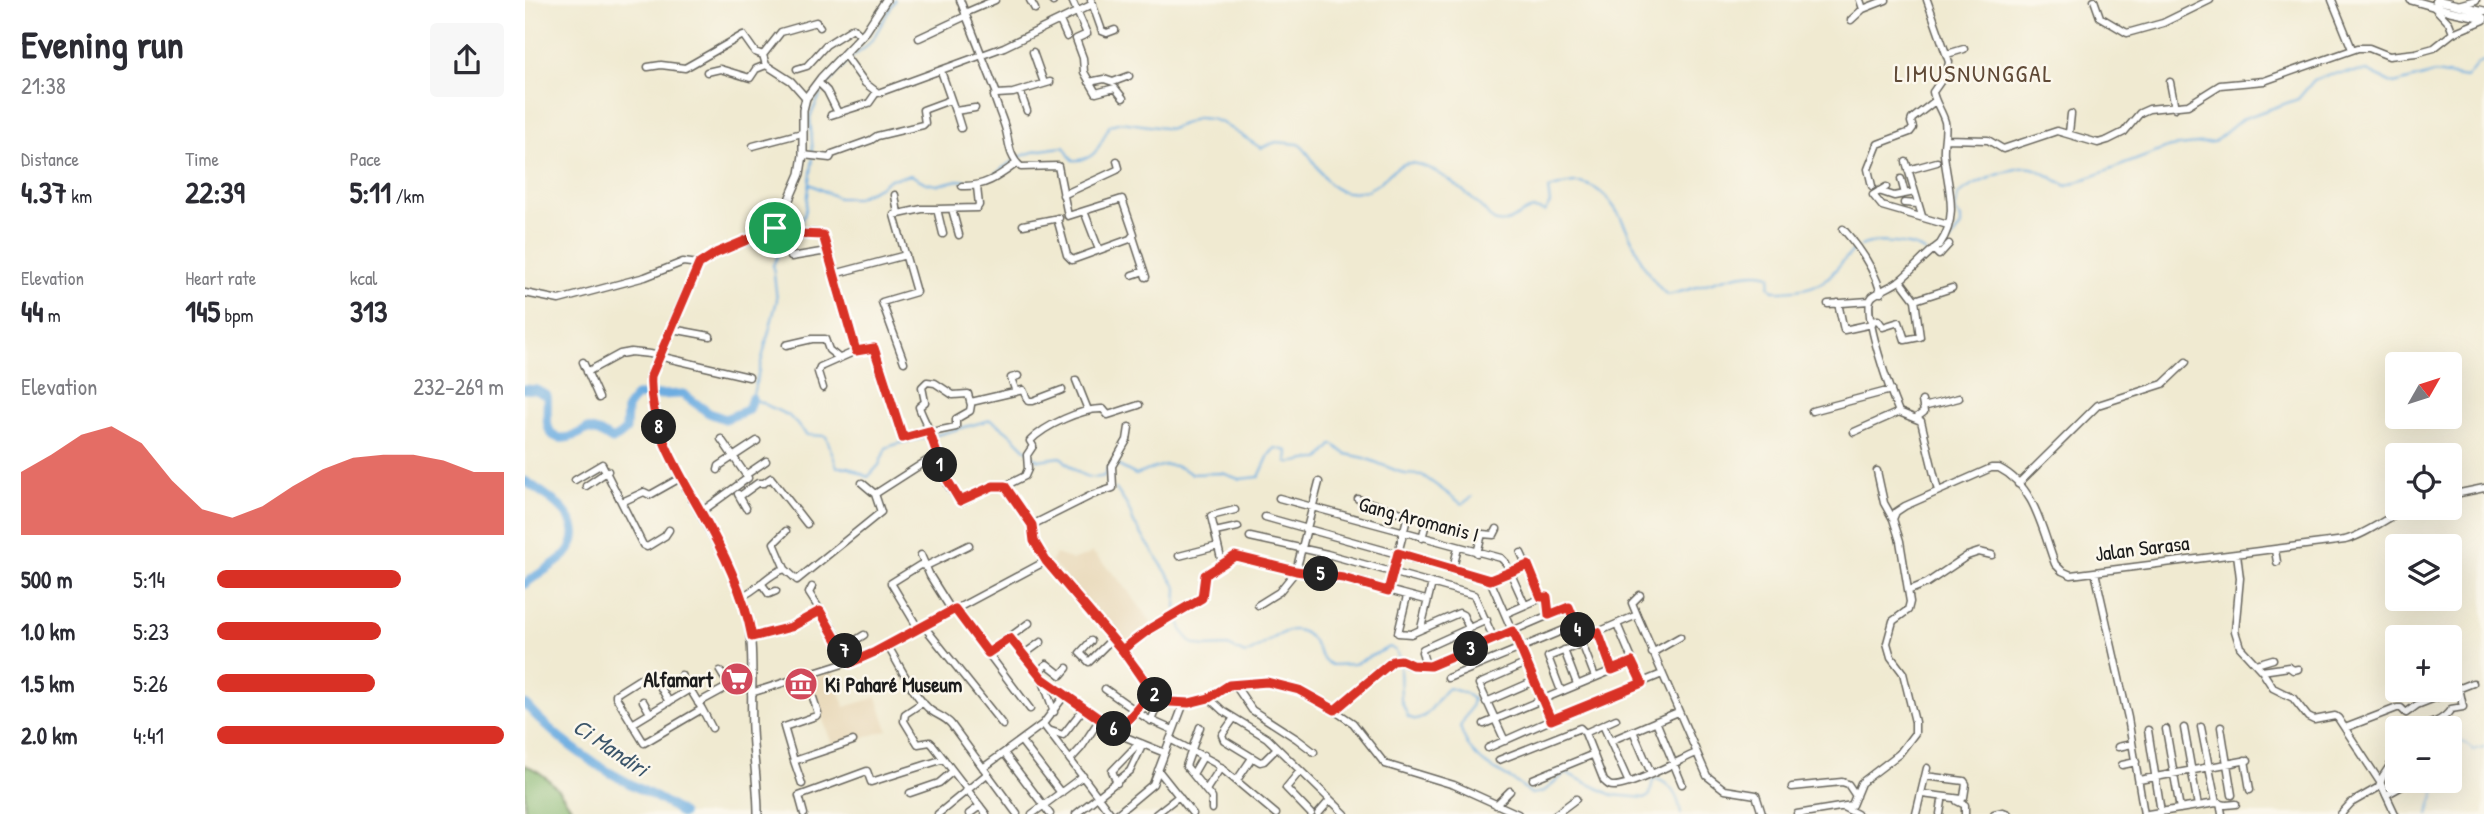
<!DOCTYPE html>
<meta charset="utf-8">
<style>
body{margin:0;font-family:"Patrick Hand",sans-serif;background:#f7f7f7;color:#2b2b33;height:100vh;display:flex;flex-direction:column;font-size:26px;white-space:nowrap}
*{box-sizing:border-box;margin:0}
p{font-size:23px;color:#7c7c81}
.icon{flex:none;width:38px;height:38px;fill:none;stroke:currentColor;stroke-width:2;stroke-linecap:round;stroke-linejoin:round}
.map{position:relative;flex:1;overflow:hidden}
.details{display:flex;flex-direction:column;background:#fff;width:525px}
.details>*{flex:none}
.needle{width:46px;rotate:51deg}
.controls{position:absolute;left:1860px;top:352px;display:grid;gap:14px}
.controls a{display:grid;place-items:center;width:77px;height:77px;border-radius:7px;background:#fff;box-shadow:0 7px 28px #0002;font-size:35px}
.pin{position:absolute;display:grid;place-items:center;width:60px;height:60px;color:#fff;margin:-30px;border:4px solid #fff;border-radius:50%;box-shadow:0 2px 7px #0007}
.km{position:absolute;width:35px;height:35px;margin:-18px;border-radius:50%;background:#222;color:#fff;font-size:19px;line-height:35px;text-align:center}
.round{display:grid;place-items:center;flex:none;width:74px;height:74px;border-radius:7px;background:#f7f7f7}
.overview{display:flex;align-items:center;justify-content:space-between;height:119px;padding:0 21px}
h1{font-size:38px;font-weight:700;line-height:52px}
.metrics{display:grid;grid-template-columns:repeat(3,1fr);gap:10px;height:119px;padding:7px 21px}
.metrics div{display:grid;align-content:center}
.metrics b{font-size:30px;font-weight:700}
.metrics small{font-size:19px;font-weight:400}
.metrics p{font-size:19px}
.chart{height:196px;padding:14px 21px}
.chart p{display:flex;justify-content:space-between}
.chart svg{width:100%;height:126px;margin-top:7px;fill:#d93025;opacity:.7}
ul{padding:0 21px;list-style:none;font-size:23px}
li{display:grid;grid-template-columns:112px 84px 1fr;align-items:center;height:52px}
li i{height:18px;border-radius:9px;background:#d93025}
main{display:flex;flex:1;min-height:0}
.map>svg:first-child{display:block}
.built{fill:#e9d9ba}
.forest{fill:#88b872;stroke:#526a47;stroke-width:2}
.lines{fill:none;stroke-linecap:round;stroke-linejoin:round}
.stream{stroke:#6dade1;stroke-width:2}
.river{stroke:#6dade1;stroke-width:9}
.minor-casing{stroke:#66645b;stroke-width:9}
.major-casing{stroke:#66645b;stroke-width:10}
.minor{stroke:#fff;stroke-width:6}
.major{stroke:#fff;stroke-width:7}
.route-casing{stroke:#fff;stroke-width:14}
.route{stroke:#d93025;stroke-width:9}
.labels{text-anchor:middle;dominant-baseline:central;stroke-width:5;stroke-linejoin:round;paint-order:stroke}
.street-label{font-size:21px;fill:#1c1c1c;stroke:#fbf7ec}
.poi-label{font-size:21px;font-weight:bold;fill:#1c1c1c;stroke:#fbf7ec;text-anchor:end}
.water-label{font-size:23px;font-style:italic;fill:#3c566b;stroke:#fbf7ec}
.quarter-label{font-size:24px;letter-spacing:2px;fill:#604a37;stroke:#fbf7ec}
</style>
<main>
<section class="details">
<div class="overview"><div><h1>Evening run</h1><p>21:38</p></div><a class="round"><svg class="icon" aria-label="share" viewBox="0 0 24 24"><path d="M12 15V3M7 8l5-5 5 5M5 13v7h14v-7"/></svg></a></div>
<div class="metrics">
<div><p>Distance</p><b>4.37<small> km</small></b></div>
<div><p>Time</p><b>22:39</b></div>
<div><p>Pace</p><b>5:11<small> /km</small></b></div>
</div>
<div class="metrics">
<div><p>Elevation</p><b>44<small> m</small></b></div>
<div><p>Heart rate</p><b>145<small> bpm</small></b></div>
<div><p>kcal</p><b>313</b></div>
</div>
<div class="chart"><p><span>Elevation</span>232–269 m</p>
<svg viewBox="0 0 160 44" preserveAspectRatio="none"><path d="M0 44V22L10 16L20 9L30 6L40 12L50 25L60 35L70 38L80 34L90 27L100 21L110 17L120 16L130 16L140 18L150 22L160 22V44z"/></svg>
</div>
<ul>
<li><b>500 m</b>5:14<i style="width:64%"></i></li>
<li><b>1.0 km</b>5:23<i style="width:57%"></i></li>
<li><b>1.5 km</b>5:26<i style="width:55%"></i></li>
<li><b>2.0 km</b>4:41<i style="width:100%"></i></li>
</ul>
</section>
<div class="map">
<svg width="1959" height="814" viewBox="0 0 1959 814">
<rect width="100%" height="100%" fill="#fbf7ec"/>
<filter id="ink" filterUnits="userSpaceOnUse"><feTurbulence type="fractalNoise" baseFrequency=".0143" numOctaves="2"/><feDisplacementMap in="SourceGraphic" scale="14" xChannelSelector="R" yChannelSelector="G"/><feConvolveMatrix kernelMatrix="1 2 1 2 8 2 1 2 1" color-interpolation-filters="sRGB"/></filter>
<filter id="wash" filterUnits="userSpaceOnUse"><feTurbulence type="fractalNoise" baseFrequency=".00686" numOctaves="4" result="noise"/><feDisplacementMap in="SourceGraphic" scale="28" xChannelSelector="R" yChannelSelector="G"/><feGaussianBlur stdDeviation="1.57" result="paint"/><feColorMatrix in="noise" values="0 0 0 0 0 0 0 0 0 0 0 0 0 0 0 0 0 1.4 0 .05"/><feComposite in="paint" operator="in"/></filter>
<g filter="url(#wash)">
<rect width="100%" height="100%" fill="#f0ead1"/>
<path class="built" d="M 567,552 L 594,579 L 627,623 L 599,647 L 526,561 L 531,554 L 548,560 L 561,556 Z
M 308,672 L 320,707 L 352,697 L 363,730 L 308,747 L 283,679 Z"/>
<path class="forest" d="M 0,765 C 22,773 39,795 50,814 L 0,814 Z"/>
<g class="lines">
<path class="stream" d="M 326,58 L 341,47 L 349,37 L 370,0
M 300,87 L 322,62
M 288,153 L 285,117 L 297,91
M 468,176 C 493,154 507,150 539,147 L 547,160 C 573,162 575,142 585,125 L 596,122 L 646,129 L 672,118 L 686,119 L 697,123 L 736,148 L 751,142 L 774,144 C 799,165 797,202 842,190 C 858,185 870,161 887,163 C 913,167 939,191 958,209 C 961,212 965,218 969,221 C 983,228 997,210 1009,209 C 1013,209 1016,211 1020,212 L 1025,203 L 1023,189 C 1032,187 1042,183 1051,183 C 1088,183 1105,238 1118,264 C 1125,276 1132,286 1142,295 C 1168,291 1224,264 1246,276 L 1244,286 L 1249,291 C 1264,291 1286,290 1299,281 C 1311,272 1318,258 1331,249
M 285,184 L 313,198 L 331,198 L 354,187 L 365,179 L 386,175 L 401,183 L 412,185 L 433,180 L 450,182
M 263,237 L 276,224 L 281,210 L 288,158
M 260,241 L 248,265 L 252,300 L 227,398 L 264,416 L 282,435 L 301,436 L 312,467 L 323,467 L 343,477 L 354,465 L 361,448 C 374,442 388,441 402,437
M 1425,242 L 1436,226 L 1436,218 L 1430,212 L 1433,195 C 1445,185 1491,164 1507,168 C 1518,171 1531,181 1542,186 L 1645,147 L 1689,142 L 1717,119 L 1773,99 L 1789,80 L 1805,74 L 1842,71 L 1869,84 L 1910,73 L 1941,78 L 1953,63 L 1959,61
M 1336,246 C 1348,239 1390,243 1400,252
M 408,436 L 465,420 C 485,429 496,447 513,460 L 536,457 C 548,470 561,482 579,476 L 584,467
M 590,464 L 611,475 C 632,466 647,459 666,474 L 697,473 L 714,479 L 734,477 L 744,455 L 750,448 L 763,451 L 762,463 C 772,463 782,458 795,459 L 808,444 L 821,454 L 840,458 L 880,474 L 897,475 L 937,504 L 947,497
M 591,489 L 603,507 L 609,523 L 652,588 L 651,609
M 652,615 L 658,632 L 667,643 L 679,647 L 703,646 L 720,654 C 740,649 767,613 787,640 C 794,649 795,660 807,665 L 829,664 L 865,647 L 871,651 L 874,658
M 875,663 L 876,700 L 883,717 L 891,720 C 906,716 911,698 923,688 L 940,693 L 948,699 C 947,709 939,718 935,727 C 950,772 976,766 1006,794 L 1018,792 L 1041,773 L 1087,795 L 1121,798 L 1125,795 L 1128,780 L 1132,779 C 1147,784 1154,799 1156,814
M 1925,743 L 1938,742 L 1949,750 L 1959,747
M 1903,814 L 1914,780"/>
<path class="river" d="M 0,389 L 11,390 L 22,396 C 23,405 21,417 23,426 C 28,446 50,437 62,429 L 74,432 L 87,440 L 94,436 L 101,430 L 102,408 L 111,396 L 158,394 L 184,413 L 200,419 L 223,410 L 227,398
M 0,481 C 23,496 69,523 40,555 C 29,566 12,574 0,584
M 0,704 C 29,736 62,761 100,781 C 119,792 140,800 157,814"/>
</g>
</g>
<g filter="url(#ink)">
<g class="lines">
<defs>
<path id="minor" d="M 435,0 L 472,94 L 469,96 C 472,106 476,115 479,124 C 485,140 482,155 496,167 L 533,166 L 543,216 L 597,199 L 609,234 L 605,239 L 547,260 L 542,255 L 532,218
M 505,0 L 510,9
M 527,0 L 528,2
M 547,0 L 562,34 L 551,39 L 558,58 L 559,72 L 571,93 L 590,88 L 598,98
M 566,0 L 577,31 L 582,33 L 590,30
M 1335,0 L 1338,9 L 1361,0
M 1402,0 L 1424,62 L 1422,72 L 1408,92 C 1410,103 1417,111 1420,122 C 1422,133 1418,143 1419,154 C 1422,186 1435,215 1415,244 C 1400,255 1389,269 1374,281 C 1368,286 1350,293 1347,297 C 1335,310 1367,396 1374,412 L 1396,421 L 1413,491
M 1569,0 L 1575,17 L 1602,33 L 1638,23 L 1685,0
M 1807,0 L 1827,49
M 1933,5 L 1951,0
M 1909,7 L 1924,23 L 1928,33
M 440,13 L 470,0
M 1326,20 L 1338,9
M 535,21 L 542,37
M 394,38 L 441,16
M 508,52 L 519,83
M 319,54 L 340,83 L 353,93 L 479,47 L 568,4
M 1422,54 L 1439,49
M 238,55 L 256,32 L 291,22 L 295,27
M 123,67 L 136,65 L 160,68 L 218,35 L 230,52 L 238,55 L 241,65 L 266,81 L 281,98
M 272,69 L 282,66 L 301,45 L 328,28 L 336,36
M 416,71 L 430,111 L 450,108
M 182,72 L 195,69 L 225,78 L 231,69 L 241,65
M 293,82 L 302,91 L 313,113
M 564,82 L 579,79 L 588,82 L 604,76
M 1645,82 L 1650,108
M 495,91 L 502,111
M 472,94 L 488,93 L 525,82
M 431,112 L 436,128
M 306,115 L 344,103 L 351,93
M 1544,133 L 1546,114
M 1420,139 L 1463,140 L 1478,149 L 1532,131 L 1573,143 L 1583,140 L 1599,132 L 1615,113 L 1624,109 L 1663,105 L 1695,85 L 1739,81 L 1833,48 L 1844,48 L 1864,56 L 1891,53 L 1909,48 L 1928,33 L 1959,20
M 228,146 L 277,133
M 278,155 L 305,158 L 307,154 L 346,140 L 352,136 L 398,125 L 400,123 L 398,110 L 425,100
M 1381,162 L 1397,216
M 1383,170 L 1412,162
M 1376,179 L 1380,194
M 437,186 C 460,187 474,176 492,163
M 1347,186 L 1343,169 L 1353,144 L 1385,132 L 1388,128 L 1386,122 L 1387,119 L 1410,101
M 1361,187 L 1348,195 L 1357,206 L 1423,225
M 1354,191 L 1369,196 L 1390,192
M 370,195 L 373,214
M 538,195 L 592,170 L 594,168 L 592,161
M 1379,203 L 1393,204
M 427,209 L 434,235
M 559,211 L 574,250
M 498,225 L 534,218
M 250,228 L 264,240 C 273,233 289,230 299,236 L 331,351 L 295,367 L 293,372 L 298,388
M 1318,229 C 1335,248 1349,268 1356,293
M 418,234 L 412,209 L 452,208 L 454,205 L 452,187
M 608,237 L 621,277
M 264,240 L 264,254 L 266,257 L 302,251
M 1408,249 L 1414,255 L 1424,244
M 309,274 L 381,255
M 607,275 L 619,271
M 1375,280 L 1390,300 L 1427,288
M 0,293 L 34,300 L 120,277 L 158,262 L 174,264
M 1313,303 L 1319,330 L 1347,324
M 1303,304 L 1344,301
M 1346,321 L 1353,320 L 1358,327 L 1374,322 L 1380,340 L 1395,337 L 1390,300
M 147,329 L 185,336
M 261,345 L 287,339 L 300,339 L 304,350 L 314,358
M 331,351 L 349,348 L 378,438 L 431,427 L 431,419 L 445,411 L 446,405 L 443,394 L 428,395 L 410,383 L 402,382 L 397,387 L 400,402 L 394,407 C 397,416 402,424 405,433 C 410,452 420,491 437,502 L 468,486 L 480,486 L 507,525 L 509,541 L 521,561 L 597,650 L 632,697 L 645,702 L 664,703 L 684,698 L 701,686 L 739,682 L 774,690 L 789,697 L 828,723 L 860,764 L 929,785 L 993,814
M 58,362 L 74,398
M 379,362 L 357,302 L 391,292 L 369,215 L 397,209 L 412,209
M 62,372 L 95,354 L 106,352 L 125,354 L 224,377
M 551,380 L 563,410
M 491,392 L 486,378 L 493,376
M 446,402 L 498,390 L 503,401 L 508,401 L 537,390
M 1398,407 L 1434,398
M 1287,411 L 1366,390
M 1391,418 L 1399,412 L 1397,401
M 1329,432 L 1374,412
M 193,470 L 194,466 L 232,441
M 1352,471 L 1359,503 L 1368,519
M 222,474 L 241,461
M 50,480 L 77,464 L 118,545 L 122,547 L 140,536 L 144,530
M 337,483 L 350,494
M 1493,484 L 1573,405 L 1638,384 L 1661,362
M 61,486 L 83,471
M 480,486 L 500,476 L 503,469 L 502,455 L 508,446 L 505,441 C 519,426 557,408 578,409 L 583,415 L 614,405
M 213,494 L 221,508
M 350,494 L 403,460 L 413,458
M 1925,495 L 1959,488
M 215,496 L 233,483 L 239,483 L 246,478 L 282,524
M 754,498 L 976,558 L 981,563 L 1000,605
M 833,499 L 883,515 L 863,591
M 97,502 L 119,492 L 125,495 L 157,477
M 176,512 L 223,478 L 196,439
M 740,517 L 965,580 L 1026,720 L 1137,674
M 507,525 L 567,495 L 588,488 L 587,466 L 602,440 L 604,427
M 261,531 L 249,543 L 260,569 L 272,580 L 356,512 L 350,494
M 690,532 L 713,527
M 725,537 L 802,554 L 949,595 L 969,639
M 897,538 L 902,520
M 1750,550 L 1752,562
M 952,553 L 957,534 L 969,535 L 972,529
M 996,553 L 1016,597
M 1712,554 L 1715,578 L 1710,631 L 1715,647 L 1737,671 L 1748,688 L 1768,698 L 1783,717 L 1789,720 L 1810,716 L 1813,718 L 1855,782 L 1870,814
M 396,555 L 405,576 L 427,611
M 654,556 L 693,546
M 697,563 L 686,516 L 710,510
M 928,568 L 933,548
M 1570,572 L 1603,718 L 1619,814
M 797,574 L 802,554
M 965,580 L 1003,565
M 236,583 L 244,594 L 251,591
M 287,587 L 284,593 L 313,638 L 325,663
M 1385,590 L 1402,583 L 1442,556 L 1454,552 L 1467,555
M 217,596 C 233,590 243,573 260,569
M 882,596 L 873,633 L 886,634 L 934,613 L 938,615 L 944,628
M 733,605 L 754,592 L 771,571 L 794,482
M 430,609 L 505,709
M 980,614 L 1021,596 L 1024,616
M 1112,615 L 1107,603 L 1115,595
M 1092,624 L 1117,683
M 398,625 L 478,725
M 393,628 L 366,583 L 395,565 L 401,566 L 444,545
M 896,628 L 907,583
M 1073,632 L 1087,670
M 227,637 L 266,627 L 295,611
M 485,638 L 518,679 L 598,736 L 640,753
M 1057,639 L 1112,615 L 1182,776 L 1200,790 L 1231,795 L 1237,814
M 566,641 L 555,653 L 564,662 L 587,639
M 362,645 C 375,665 386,692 403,708 C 410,715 419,716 426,724 L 492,814
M 318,648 L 339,635
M 597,650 L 626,628 L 677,598 L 680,574 L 710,556 L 771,571 L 818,578 L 901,600
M 1039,650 L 1052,684
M 463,653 L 504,623
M 1127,653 L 1155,637
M 498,655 L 516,642
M 1731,664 L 1748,659
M 901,665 L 897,652 L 898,649 L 962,620
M 195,671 L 204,686
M 1737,671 L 1764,667 L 1768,670 L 1773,669
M 512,672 L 522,664 L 536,675 L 542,668
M 156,675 L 165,689
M 281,676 L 293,713 L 291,716 L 259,727 L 269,761 L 328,741
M 923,678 L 1051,625
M 518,681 L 529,712
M 710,685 L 727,710 L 772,739 L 789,752
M 136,688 L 144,702
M 580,689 L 621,718 L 648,730
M 1036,691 L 1023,657 L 1058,643
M 226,693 L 343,656 L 521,561
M 684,698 L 698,711 L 742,738 L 820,814
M 118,701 L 125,713
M 398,702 L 380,714 L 379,721 L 393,744 L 405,742 L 408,745 L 461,814
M 961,702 L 1009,681
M 173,703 L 204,686 L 226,685
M 177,709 L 187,728
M 810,710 L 865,662 L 873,660 L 883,665 L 905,666 L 1043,607 L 1070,677
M 709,718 L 697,735 L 699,740 L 735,762 L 739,761 L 752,748
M 626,721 L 633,703
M 1131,721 L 1157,784
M 107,724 L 165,689 L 177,709 L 119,743 L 91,697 L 91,694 L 118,677
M 518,724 L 586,814
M 959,724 L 1107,662
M 1078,725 L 1104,783
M 675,727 L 661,766 L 687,798 L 687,809
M 1676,727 L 1691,803
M 1696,727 L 1707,795
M 1659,728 L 1673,806
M 1820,728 L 1872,708 L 1876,708 L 1881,713 L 1892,705 L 1948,683
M 1888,728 C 1903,725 1918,722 1926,709 L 1938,707 L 1934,687
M 1641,729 L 1655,809
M 523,730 L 538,735 L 559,708
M 1623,730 L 1636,812
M 1108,731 L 1126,773
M 593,732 L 626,692
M 1060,733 L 1091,719
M 645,739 L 690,763 L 751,814
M 496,741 L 536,793
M 980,741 L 954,684 L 1002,663
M 1085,741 L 1153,712
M 1593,747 L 1607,744
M 963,748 L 1026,720
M 479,753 L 525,814
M 545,760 L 556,748 L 575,719
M 974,760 L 1055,728 L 1060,733 L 1079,781 C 1084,785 1084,786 1089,786 C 1107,786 1153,761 1171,753
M 1720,760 L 1725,790
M 269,761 L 277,784
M 1597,765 L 1611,762
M 458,768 L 518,724 L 540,695
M 633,770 L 668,814
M 775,771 L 761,788 L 786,814
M 668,774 L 679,755
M 1008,779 L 1069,754
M 712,780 L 727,758
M 1614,780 L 1723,760
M 592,783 L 587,771 L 614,743
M 1267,787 L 1317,782 L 1323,784 L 1331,796
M 681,790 L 696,767
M 385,793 L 414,783 L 428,771
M 1397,794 L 1437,799 L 1439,797 L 1441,784 L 1439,781 L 1400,776
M 1861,795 L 1888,780
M 1432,801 L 1440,805 L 1440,814
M 1695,803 L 1697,814
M 971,805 L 985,791
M 1318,807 L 1332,814
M 279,814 L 274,796 L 342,771 L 346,782 L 419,759
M 413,814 L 462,774
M 444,814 L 455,806
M 507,814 L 558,776
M 551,814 L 605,771 L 618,744
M 592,814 L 628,784 L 659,703
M 631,814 L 654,796
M 793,814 L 805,800
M 1031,814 L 1051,799
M 1272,814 L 1327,805 L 1336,783 L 1374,754 L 1390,733 L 1390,722 L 1378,673 L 1366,657 L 1362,643 L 1368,621 L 1383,610 L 1385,602 L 1375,541 L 1368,519 L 1371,512 L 1380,506 L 1466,468 L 1474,468 C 1510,486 1517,530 1530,564 L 1537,571 L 1546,575 L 1820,540 C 1843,534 1862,517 1883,508
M 1391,814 L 1402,768
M 1415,814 L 1417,801
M 1469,814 L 1478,812 L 1483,814
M 1623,814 L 1691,803 L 1701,805 L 1711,804
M 1816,814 L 1826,803 L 1854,787 L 1858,776 L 1872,755"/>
<path id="major" d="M 1886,0 L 1925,11 L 1959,18
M 1911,0 L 1959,11
M 233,814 C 233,785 228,757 227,729 C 225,684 232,640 217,596 C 193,531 122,444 126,376 L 174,264 L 191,253 L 236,235 L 253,225 L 275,174 L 278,155 L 278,110 L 281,98 L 296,78 L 341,31 L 361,0"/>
</defs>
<use href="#minor" class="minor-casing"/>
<use href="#major" class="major-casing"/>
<use href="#minor" class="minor"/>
<use href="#major" class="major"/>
</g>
</g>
<g class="lines" filter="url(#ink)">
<defs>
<path id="route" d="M 250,228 L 264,240 L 274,234 L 298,235 L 331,351 L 349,348 L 378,438 L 404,431 L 420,476 L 435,501 L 468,486 L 480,486 L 507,525 L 509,541 L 521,561 L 597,650 L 632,697 L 645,702 L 664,703 L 684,698 L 704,685 L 742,682 L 774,690 L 810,710 L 868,661 L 876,660 L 887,665 L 905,666 L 988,631 L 1026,720 L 1117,683 L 1107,662 L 1087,670 L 1073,632 L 1057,639 L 1044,607 L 1024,615 L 1022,597 L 1016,597 L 1003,565 L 965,580 L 873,553 L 863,591 L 818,578 L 771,571 L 710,556 L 680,575 L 677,598 L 626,628 L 597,650 C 607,664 617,678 626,692 L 593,732 L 518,679 L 485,638 L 463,653 L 430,609 L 350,652 L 325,663 L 295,611 L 266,627 L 227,637 C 219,593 198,551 176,512 C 153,471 123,424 126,376 L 174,264 L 191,253 L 250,228"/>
</defs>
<use href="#route" class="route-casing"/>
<use href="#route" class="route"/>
</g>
<defs>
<symbol id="supermarket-disc" viewBox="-11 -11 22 22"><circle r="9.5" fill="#d1495b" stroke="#fbf7ec"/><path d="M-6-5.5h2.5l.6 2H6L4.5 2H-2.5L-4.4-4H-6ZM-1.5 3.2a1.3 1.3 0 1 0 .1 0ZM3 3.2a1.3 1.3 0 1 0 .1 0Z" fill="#fff"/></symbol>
<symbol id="museum-disc" viewBox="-11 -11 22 22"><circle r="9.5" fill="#d1495b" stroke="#fbf7ec"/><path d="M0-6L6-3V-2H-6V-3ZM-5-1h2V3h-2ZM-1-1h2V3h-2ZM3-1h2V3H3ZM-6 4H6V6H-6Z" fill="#fff"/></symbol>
</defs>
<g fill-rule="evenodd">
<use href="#supermarket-disc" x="193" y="660" width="38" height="38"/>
<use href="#museum-disc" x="257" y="665" width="38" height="38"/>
</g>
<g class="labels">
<g class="street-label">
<text transform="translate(894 519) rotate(15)">Gang Aromanis I</text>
<text transform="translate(1617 548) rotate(-7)">Jalan Sarasa</text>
</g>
<g class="poi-label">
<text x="188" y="679">Alfamart</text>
<text x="300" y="684" text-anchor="start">Ki Paharé Museum</text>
</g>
<g class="water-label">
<text transform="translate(86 747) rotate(34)">Ci Mandiri</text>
</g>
<g class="quarter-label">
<text x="1449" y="73">LIMUSNUNGGAL</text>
</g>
</g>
</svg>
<div class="controls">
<a><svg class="needle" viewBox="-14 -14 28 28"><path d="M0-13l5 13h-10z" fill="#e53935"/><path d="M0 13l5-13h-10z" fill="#7c7c81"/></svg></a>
<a><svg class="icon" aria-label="locate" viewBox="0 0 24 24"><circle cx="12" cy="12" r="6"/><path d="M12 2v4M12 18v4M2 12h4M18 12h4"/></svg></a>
<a><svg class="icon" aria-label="layers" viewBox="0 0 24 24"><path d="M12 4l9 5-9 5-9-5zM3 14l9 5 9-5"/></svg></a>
<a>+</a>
<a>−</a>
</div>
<div class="pin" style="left:250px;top:228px;background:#1e9e55"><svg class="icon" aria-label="arrive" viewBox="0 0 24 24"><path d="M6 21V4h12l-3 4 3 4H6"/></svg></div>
<b class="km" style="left:415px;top:465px">1</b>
<b class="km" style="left:630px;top:695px">2</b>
<b class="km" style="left:946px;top:649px">3</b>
<b class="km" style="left:1053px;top:630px">4</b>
<b class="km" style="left:796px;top:574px">5</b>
<b class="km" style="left:589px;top:729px">6</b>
<b class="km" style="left:320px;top:651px">7</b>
<b class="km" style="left:134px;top:427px">8</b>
</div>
</main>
